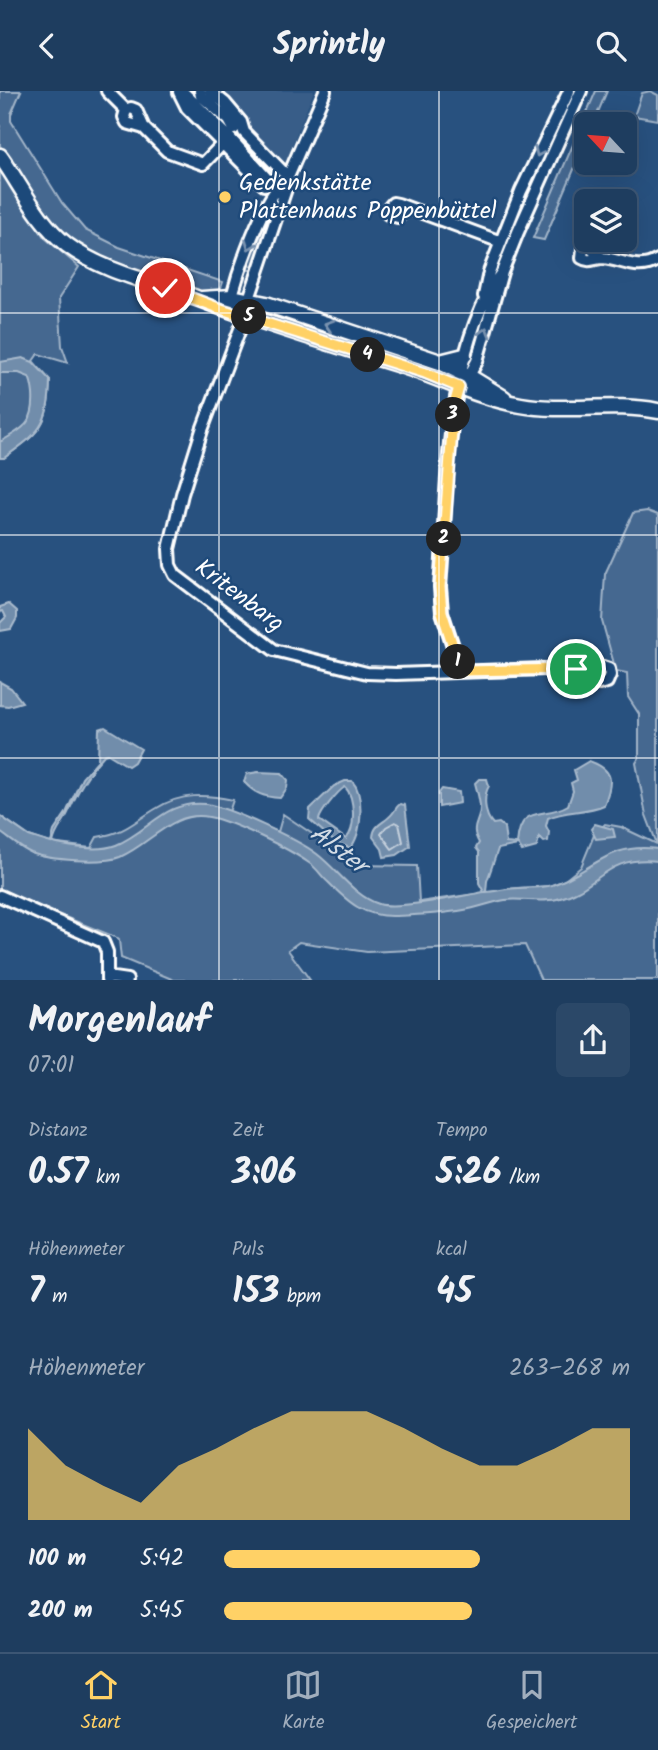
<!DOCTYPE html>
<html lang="de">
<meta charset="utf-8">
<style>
body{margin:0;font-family:Kalam,sans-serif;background:#2b4868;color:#f1f3f6;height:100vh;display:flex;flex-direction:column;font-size:26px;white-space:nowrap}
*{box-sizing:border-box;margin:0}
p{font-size:23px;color:#a1aebd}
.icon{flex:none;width:38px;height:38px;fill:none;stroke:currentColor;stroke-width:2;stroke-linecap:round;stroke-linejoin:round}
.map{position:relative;height:889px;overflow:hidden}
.details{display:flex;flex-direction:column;background:#1e3d5f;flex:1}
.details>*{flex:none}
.needle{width:46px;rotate:296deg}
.tools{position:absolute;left:574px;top:21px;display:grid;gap:14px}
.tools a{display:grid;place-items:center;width:63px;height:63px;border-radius:10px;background:#1e3d5f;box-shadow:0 7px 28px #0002,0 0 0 2px #3c5674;font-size:35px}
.pin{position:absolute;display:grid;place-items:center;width:60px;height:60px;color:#fff;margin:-30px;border:4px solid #fff;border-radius:50%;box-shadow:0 2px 7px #0007}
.km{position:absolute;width:35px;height:35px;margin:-18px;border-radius:50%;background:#222;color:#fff;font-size:19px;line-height:35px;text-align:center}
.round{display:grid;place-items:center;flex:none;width:74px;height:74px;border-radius:10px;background:#2b4868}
.summary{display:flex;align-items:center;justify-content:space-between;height:119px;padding:0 28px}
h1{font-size:38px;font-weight:700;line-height:52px}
.figures{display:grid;grid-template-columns:repeat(3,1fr);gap:10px;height:119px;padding:7px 28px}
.figures div{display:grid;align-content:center}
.figures b{font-size:35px;font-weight:700}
.figures small{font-size:19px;font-weight:400}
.figures p{font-size:19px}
.chart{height:196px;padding:14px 28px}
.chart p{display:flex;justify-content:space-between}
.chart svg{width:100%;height:126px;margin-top:7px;fill:#ffd166;opacity:.7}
ul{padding:0 28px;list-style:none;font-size:23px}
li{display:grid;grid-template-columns:112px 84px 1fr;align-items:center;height:52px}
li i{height:18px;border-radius:9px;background:#ffd166}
header{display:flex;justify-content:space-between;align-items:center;height:91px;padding:0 28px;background:#1e3d5f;font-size:32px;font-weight:700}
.dock{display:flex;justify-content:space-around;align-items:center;height:98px;border-top:2px solid #3c5674;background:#1e3d5f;font-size:19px;color:#a1aebd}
.dock a{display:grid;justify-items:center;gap:4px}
.dock .selected{color:#ffd166}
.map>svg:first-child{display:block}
.built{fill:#375d88}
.green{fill:#446890;stroke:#a2b4c8;stroke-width:2}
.water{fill:#718dab;stroke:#aabbcd;stroke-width:2;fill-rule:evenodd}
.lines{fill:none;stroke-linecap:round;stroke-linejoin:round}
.shore{stroke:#c6d1dd;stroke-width:2}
.minor-casing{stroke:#fff;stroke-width:16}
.major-casing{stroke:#fff;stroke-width:19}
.minor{stroke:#1f4a7a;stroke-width:10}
.major{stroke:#1f4a7a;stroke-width:14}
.oneway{stroke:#7992af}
.route-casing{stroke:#fff;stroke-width:14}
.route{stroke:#ffd166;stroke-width:9}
.grid{fill:none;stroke:#fff;stroke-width:2;stroke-opacity:0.55}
.poi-dot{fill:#ffd166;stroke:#1f4a7a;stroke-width:2.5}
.labels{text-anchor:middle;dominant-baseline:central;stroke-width:5;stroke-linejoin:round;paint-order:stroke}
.poi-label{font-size:24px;fill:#fff;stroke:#1f4a7a;text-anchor:start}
.street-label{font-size:24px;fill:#fff;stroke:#1f4a7a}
.water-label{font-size:26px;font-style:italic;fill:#d4dde6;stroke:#1f4a7a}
</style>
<header><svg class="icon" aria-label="back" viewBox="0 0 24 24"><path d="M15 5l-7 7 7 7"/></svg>Sprintly<svg class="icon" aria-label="search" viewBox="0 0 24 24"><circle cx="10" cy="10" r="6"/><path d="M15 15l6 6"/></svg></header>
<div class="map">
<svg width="658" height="889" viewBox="0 0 658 889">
<rect width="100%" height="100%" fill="#28517f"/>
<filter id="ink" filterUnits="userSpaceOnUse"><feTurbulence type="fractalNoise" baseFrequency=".0143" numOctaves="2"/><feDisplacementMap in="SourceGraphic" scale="14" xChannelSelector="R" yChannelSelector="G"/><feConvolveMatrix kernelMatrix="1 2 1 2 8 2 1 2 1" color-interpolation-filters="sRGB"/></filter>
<g filter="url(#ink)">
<path class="built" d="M 169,0 L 314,0 L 292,54 L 291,61 L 283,75 L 263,97 Z"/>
<path class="green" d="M 0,0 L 21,0 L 11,23 L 11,30 L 62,112 L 85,139 L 119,156 L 223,191 L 219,202 L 204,202 L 105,169 L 76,154 L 55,134 L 0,55 Z
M 596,0 L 607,0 L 593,33 L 586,33 L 586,50 L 544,149 L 533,147 Z
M 650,0 L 658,4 L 658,29 L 634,25 L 642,2 Z
M 572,3 L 566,21 L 527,102 L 493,182 L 524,101 Z
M 0,78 L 44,146 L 79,176 L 59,207 L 62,255 L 68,272 L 38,263 L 33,270 L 50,289 C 49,335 39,342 4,367 L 0,367 Z
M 608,103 L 634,113 L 627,131 L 625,131 L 625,110 L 606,110 Z
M 276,106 L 278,109 L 252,179 L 247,179 Z
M 250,214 L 429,272 L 447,282 L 249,221 L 247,217 Z
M 647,420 L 658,424 L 658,889 L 541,889 L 525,854 L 367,861 L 299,851 L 288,859 L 310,889 L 174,889 L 121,867 L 119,849 L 115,846 L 0,800 L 0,725 L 29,745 L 50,752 L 91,757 L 97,746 C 126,742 133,731 157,717 C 181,702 206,703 233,709 L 229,721 L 278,741 L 283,723 L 358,774 L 417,775 L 419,811 L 517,797 L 549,795 L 565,789 L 581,776 L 594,744 L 605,733 L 621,736 L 657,753 L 646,724 L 636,672 L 639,667 L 639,623 L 628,606 L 627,582 L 616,580 L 602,530 L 605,483 L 633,422 Z"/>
<path class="water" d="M 23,267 L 33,271 L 50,289 C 49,335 39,342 4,367 L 0,367 L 0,351 C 24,337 35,332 33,303 C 32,296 32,292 29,286 L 19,282 L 0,282 L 0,271 Z
M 9,513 L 17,520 L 17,527 L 11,538 L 0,540 L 0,532 L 6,526 L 3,520 L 0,521 L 0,516 Z
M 0,591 L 11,597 L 22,611 L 8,615 L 0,614 Z
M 105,636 L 141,658 L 134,671 L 128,675 L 108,663 L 104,664 C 86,684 79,698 68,722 C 63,733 55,740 53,752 C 72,756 98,761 116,754 C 150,740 164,709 206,713 C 228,716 299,749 317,763 C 337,778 354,805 379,813 C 397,819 462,805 484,801 L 479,792 L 479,761 L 476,757 L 479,752 C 469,735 480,732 480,717 C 480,709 477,700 475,692 L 479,688 L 487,688 L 489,695 C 483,705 484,724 493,733 L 499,732 L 504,736 L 506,752 L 517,753 C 520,711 544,729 568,714 L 573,700 L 571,692 L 577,689 L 574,679 L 589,670 C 615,679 613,691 604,714 C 586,722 566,719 548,727 L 546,735 L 549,741 L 548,750 L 544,751 L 539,746 L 537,756 L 522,760 L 518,754 L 498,758 L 487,790 L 486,801 C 497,800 508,797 519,797 C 530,796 541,797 552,794 C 594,780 607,751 658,758 L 658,770 C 603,764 600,798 557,808 C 540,812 523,807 505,809 C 491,811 478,817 464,819 C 442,823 418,824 395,825 C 364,826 349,812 328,791 C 321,785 317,777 309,772 C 288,757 234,731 209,726 C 172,719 151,753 120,766 C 102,773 49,769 31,762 C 20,757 10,748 0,741 L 0,725 L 29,745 L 51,752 L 54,740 L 66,722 L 82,687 L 98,669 L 99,638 Z
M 258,681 L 282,682 L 288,689 L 287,697 L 280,707 C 264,706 255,703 244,691 L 247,683 Z
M 345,690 L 352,690 C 365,704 362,744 350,757 L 336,752 L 309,728 L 310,718 L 334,695 ZM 345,696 C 355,706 356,738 346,748 L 319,729 C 320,722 338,700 345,696 Z
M 442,698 L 459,701 L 460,712 L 439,716 L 439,702 Z
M 400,713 L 405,714 L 410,755 L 397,764 L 384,766 L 382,758 L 373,746 C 374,732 385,732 392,723 C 395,720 396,716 400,713 Z
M 595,733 L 613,738 L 615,746 L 596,748 L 591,738 Z"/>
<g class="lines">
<path class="shore" d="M 395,731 L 399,733 L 403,751 L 392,758 L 381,743 L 386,736 Z"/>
<defs>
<path id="minor" d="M 107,0 L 126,19
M 182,0 L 229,46 L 280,102
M 200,0 L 201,5 L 229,29 L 234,38
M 210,0 L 225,12 L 241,31 L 244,41 L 288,86
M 179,1 L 187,17 L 264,94
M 144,37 L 127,32 L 124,26 L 126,19 L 131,17 L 136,19 L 144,37 L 167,60 L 203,73 L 229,46
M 408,117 L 398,126 L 388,123 L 387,119 L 393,112 L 398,113 L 501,151
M 602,167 L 588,155 L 583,157 L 582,167 C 590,172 594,167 603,167 C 624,169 637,181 658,169
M 484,205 L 489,181 L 521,100 L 569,0
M 230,213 C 238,181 262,106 288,86
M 240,224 L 249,208 L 287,95 L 288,86 L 325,0
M 240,238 L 202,339 L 182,403 L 169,458 L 170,474 L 175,484 L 274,559 L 367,582 L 396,583 L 603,576 L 609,578 L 610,584 L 607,591 L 599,593 L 576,578
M 467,289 L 477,270 L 502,181 L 518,141 L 581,0
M 461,580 L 442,521 L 440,496 C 448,401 444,259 502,181
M 0,805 L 103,851 L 107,861 L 107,889
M 107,886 L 127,889"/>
<path id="major" d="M 0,65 C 21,94 37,131 67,154 C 104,182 155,191 199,208 C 265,233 333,253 400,274 C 441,287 479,307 521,314 C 566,322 612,311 658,320
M 202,208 L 232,206 L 266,213 L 440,271 L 470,286 L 504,307
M 440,271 L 464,265"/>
</defs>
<use href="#minor" class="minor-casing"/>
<use href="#major" class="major-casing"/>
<use href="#minor" class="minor"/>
<use href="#major" class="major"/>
</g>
<defs><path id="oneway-chevron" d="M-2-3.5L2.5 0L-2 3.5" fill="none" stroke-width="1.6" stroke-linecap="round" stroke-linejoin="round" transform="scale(1.75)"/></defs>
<g class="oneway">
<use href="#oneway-chevron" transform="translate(539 61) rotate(115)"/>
<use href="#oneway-chevron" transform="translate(250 154) rotate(111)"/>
<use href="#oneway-chevron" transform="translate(329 234) rotate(-162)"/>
<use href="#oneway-chevron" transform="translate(485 241) rotate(-74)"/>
</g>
</g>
<g class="lines" filter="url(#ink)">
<defs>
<path id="route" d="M 165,197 L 218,217 L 425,282 L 459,296 L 454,314 L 440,496 L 442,521 L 461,580 L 576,578"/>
</defs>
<use href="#route" class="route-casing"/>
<use href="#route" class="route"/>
</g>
<path class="grid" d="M 219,0 L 219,889M 439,0 L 439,889M 0,222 L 658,222M 0,444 L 658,444M 0,667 L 658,667"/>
<circle class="poi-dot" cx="225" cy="106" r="7"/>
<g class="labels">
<g class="poi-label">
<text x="239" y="92">Gedenkstätte<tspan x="239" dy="28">Plattenhaus Poppenbüttel</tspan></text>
</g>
<g class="street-label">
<text transform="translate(239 505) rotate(37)">Kritenbarg</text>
</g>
<g class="water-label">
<text transform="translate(338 759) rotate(37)">Alster</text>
</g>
</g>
</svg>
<div class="tools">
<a><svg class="needle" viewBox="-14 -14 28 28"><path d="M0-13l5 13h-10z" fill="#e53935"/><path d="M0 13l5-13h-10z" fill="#a1aebd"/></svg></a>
<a><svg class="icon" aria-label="layers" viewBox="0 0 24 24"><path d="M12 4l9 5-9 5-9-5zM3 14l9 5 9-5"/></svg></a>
</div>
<div class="pin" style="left:576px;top:578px;background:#1e9e55"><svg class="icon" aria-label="arrive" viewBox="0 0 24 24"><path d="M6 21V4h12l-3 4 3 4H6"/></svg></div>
<div class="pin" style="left:165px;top:197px;background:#d93025"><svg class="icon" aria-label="check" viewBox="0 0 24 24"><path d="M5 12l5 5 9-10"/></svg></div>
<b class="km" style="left:458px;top:571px">1</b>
<b class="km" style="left:444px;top:448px">2</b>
<b class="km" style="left:453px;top:324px">3</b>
<b class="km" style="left:368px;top:264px">4</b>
<b class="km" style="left:249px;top:226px">5</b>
</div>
<section class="details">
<div class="summary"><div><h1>Morgenlauf</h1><p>07:01</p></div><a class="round"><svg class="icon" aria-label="share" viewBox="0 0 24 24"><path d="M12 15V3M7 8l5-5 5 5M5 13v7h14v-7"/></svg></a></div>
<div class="figures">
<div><p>Distanz</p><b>0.57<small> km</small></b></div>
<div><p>Zeit</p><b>3:06</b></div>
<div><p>Tempo</p><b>5:26<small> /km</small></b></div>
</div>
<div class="figures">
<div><p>Höhenmeter</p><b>7<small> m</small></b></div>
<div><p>Puls</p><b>153<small> bpm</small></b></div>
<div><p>kcal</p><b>45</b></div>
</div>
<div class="chart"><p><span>Höhenmeter</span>263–268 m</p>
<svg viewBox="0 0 160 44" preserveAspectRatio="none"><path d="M0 44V12L10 25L20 32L30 38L40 25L50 19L60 12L70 6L80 6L90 6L100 12L110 19L120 25L130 25L140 19L150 12L160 12V44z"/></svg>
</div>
<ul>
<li><b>100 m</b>5:42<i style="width:63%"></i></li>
<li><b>200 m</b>5:45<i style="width:61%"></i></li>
</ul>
</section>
<nav class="dock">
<a class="selected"><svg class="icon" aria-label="home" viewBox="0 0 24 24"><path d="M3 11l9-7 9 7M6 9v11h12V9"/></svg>Start</a>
<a><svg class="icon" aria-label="map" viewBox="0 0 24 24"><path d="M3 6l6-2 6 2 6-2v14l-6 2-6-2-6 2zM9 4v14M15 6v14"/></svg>Karte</a>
<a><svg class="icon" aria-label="saved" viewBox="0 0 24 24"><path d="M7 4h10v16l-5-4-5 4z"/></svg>Gespeichert</a>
</nav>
